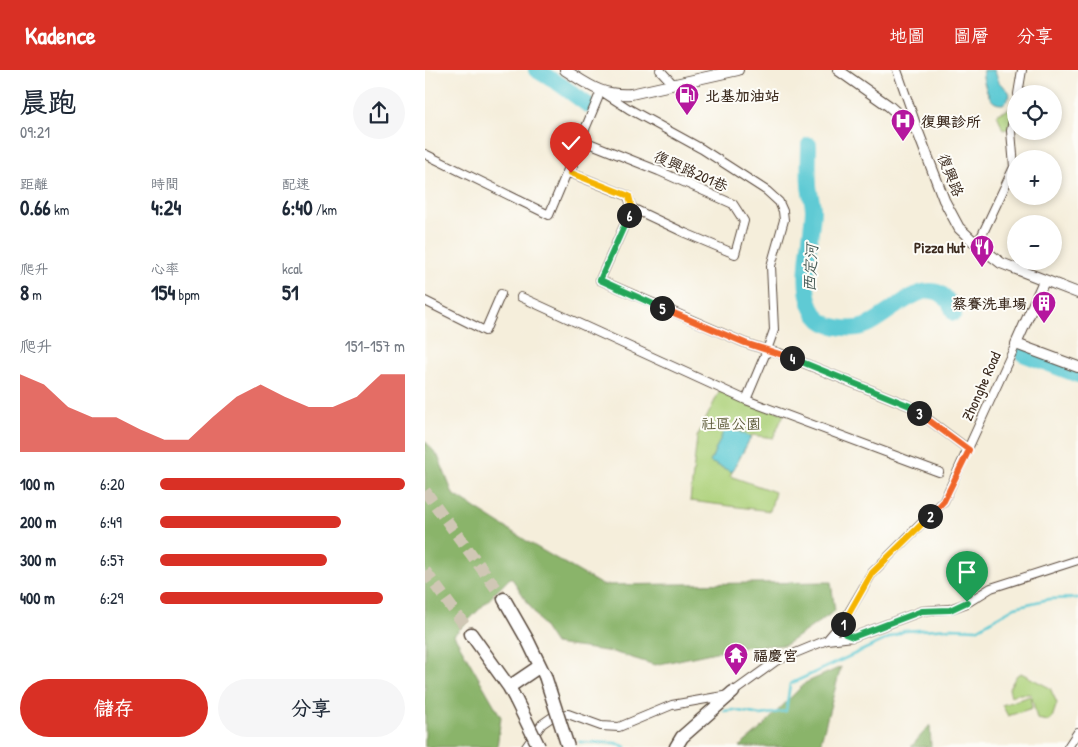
<!DOCTYPE html>
<html lang="zh-TW">
<meta charset="utf-8">
<style>
body{margin:0;font-family:"Patrick Hand","LXGW WenKai TC",sans-serif;background:#f6f6f7;color:#1f2937;height:100vh;display:flex;flex-direction:column;font-size:19px;white-space:nowrap}
*{box-sizing:border-box;margin:0}
p{font-size:16px;color:#747a83}
.icon{flex:none;width:28px;height:28px;fill:none;stroke:currentColor;stroke-width:2;stroke-linecap:round;stroke-linejoin:round}
.map{position:relative;flex:1;overflow:hidden}
.side{display:flex;flex-direction:column;background:#fff;width:425px}
.side>*{flex:none}
.tools{position:absolute;left:582px;top:15px;display:grid;gap:10px}
.tools a{display:grid;place-items:center;width:55px;height:55px;border-radius:50%;background:#fff;box-shadow:0 2px 8px #0003;font-size:25px}
.pin{position:absolute;display:grid;place-items:center;width:42px;height:42px;color:#fff;margin:-51px -21px;border-radius:50% 50% 50% 0;rotate:-45deg;box-shadow:0 0 5px #0007}
.pin .icon{rotate:45deg}
.km{position:absolute;width:25px;height:25px;margin:-12px;border-radius:50%;background:#222;color:#fff;font-size:14px;line-height:25px;text-align:center}
.round{display:grid;place-items:center;flex:none;width:52px;height:52px;border-radius:26px;background:#f6f6f7}
.overview{display:flex;align-items:center;justify-content:space-between;height:85px;padding:0 20px}
h1{font-size:28px;font-weight:700;line-height:38px}
.figures{display:grid;grid-template-columns:repeat(3,1fr);gap:8px;height:85px;padding:5px 20px}
.figures div{display:grid;align-content:center}
.figures b{font-size:21px;font-weight:700}
.figures small{font-size:14px;font-weight:400}
.figures p{font-size:14px}
.chart{height:140px;padding:10px 20px}
.chart p{display:flex;justify-content:space-between}
.chart svg{width:100%;height:90px;margin-top:5px;fill:#d93025;opacity:.7}
.button{display:flex;gap:10px;margin-top:auto;padding:10px 20px}
.button a{flex:1;height:58px;border-radius:30px;background:#d93025;color:#fff;font-size:20px;font-weight:700;line-height:58px;text-align:center}
.button a+a{background:#f6f6f7;color:#1f2937}
ul{padding:0 20px;list-style:none;font-size:16px}
li{display:grid;grid-template-columns:80px 60px 1fr;align-items:center;height:38px}
li i{height:12px;border-radius:6px;background:#d93025}
header{display:flex;align-items:center;gap:30px;box-sizing:border-box;height:70px;padding:0 25px;background:#d93025;color:#fff}
header strong{font-size:24px}
nav{display:flex;gap:28px;margin-inline-start:auto;font-size:18px}
main{display:flex;flex:1;min-height:0}
.map>svg:first-child{display:block}
.green{fill:#aed27b;stroke:#747e4c}
.forest{fill:#8ab46b;stroke:#626f44}
.water{fill:#5ecad4;stroke:#4c7a79}
.lines{fill:none;stroke-linecap:round;stroke-linejoin:round}
.stream{stroke:#5ecad4;stroke-width:2.5}
.river{stroke:#5ecad4;stroke-width:16}
.primary-tunnel{stroke:#d0c7b5;stroke-width:12;stroke-dasharray:12 6;stroke-linecap:butt}
.minor-casing{stroke:#57473a;stroke-width:10}
.tertiary-casing{stroke:#57473a;stroke-width:12}
.primary-casing{stroke:#57473a;stroke-width:15}
.minor{stroke:#fff;stroke-width:8}
.tertiary{stroke:#fff;stroke-width:10}
.primary{stroke:#fff;stroke-width:12}
.primary-bridge-casing{stroke:#57473a;stroke-width:15;stroke-linecap:butt}
.primary-bridge{stroke:#fff;stroke-width:12}
.split-1-casing{stroke:#fff;stroke-width:10}
.split-2-casing{stroke:#fff;stroke-width:10}
.split-3-casing{stroke:#fff;stroke-width:10}
.split-4-casing{stroke:#fff;stroke-width:10}
.split-5-casing{stroke:#fff;stroke-width:10}
.split-6-casing{stroke:#fff;stroke-width:10}
.split-7-casing{stroke:#fff;stroke-width:10}
.split-1{stroke:#22a559;stroke-width:6}
.split-2{stroke:#f5b400;stroke-width:6}
.split-3{stroke:#f0652b;stroke-width:6}
.split-4{stroke:#22a559;stroke-width:6}
.split-5{stroke:#f0652b;stroke-width:6}
.split-6{stroke:#22a559;stroke-width:6}
.split-7{stroke:#f5b400;stroke-width:6}
.labels{text-anchor:middle;dominant-baseline:central;stroke-width:4;stroke-linejoin:round;paint-order:stroke}
.poi-label{font-size:15px;font-weight:bold;fill:#3b2a1e;stroke:#fdfcf7;text-anchor:start}
.street-label{font-size:15px;fill:#3b2a1e;stroke:#fdfcf7}
.park-label{font-size:15px;fill:#5e5c3a;stroke:#fdfcf7}
.water-label{font-size:16px;font-style:italic;fill:#465a55;stroke:#fdfcf7}
</style>
<header>
<strong>Kadence</strong>
<nav><a>地圖</a><a>圖層</a><a>分享</a></nav>
</header>
<main>
<section class="side">
<div class="overview"><div><h1>晨跑</h1><p>09:21</p></div><a class="round"><svg class="icon" aria-label="share" viewBox="0 0 24 24"><path d="M12 15V3M7 8l5-5 5 5M5 13v7h14v-7"/></svg></a></div>
<div class="figures">
<div><p>距離</p><b>0.66<small> km</small></b></div>
<div><p>時間</p><b>4:24</b></div>
<div><p>配速</p><b>6:40<small> /km</small></b></div>
</div>
<div class="figures">
<div><p>爬升</p><b>8<small> m</small></b></div>
<div><p>心率</p><b>154<small> bpm</small></b></div>
<div><p>kcal</p><b>51</b></div>
</div>
<div class="chart"><p><span>爬升</span>151–157 m</p>
<svg viewBox="0 0 160 44" preserveAspectRatio="none"><path d="M0 44V6L10 11L20 22L30 27L40 27L50 33L60 38L70 38L80 27L90 17L100 11L110 17L120 22L130 22L140 17L150 6L160 6V44z"/></svg>
</div>
<ul>
<li><b>100 m</b>6:20<i style="width:100%"></i></li>
<li><b>200 m</b>6:49<i style="width:74%"></i></li>
<li><b>300 m</b>6:57<i style="width:68%"></i></li>
<li><b>400 m</b>6:29<i style="width:91%"></i></li>
</ul>
<div class="button"><a>儲存</a><a>分享</a></div>
</section>
<div class="map">
<svg width="653" height="677" viewBox="0 0 653 677">
<rect width="100%" height="100%" fill="#fdfcf7"/>
<filter id="ink" filterUnits="userSpaceOnUse"><feTurbulence type="fractalNoise" baseFrequency=".02" numOctaves="2"/><feDisplacementMap in="SourceGraphic" scale="10" xChannelSelector="R" yChannelSelector="G"/><feConvolveMatrix kernelMatrix="1 2 1 2 8 2 1 2 1" color-interpolation-filters="sRGB"/></filter>
<filter id="wash" filterUnits="userSpaceOnUse"><feTurbulence type="fractalNoise" baseFrequency=".0096" numOctaves="4" result="noise"/><feDisplacementMap in="SourceGraphic" scale="20" xChannelSelector="R" yChannelSelector="G"/><feGaussianBlur stdDeviation="1.12" result="paint"/><feColorMatrix in="noise" values="0 0 0 0 0 0 0 0 0 0 0 0 0 0 0 0 0 1.4 0 .05"/><feComposite in="paint" operator="in"/></filter>
<g filter="url(#wash)">
<rect width="100%" height="100%" fill="#f5eedb"/>
<path class="green" d="M 590,37 L 586,58 L 578,60 L 572,44 Z
M 296,318 L 359,344 L 348,368 L 327,365 L 305,406 L 350,422 L 345,441 L 265,431 L 272,367 Z
M 596,603 L 625,618 L 632,633 L 627,648 L 623,651 L 612,649 L 606,624 L 590,624 L 586,627 L 584,618 L 592,605 Z
M 605,626 L 607,638 L 583,646 L 577,635 Z"/>
<path class="forest" d="M 0,371 L 13,386 L 28,424 L 108,475 L 177,515 L 406,512 L 410,541 L 360,575 L 314,577 L 230,595 L 188,582 L 130,574 L 86,507 L 29,565 L 76,647 L 72,677 L 0,677 Z
M 416,597 L 396,671 L 396,677 L 314,677 L 333,661 L 380,613 Z
M 505,655 L 506,677 L 486,677 Z"/>
<path class="water" d="M 558,0 L 569,0 C 571,3 572,8 574,12 C 579,19 593,22 578,34 C 574,34 572,34 569,32 C 563,29 556,6 558,0 Z
M 301,356 L 326,367 L 307,402 L 285,392 Z"/>
<g class="lines">
<path class="stream" d="M 299,641 L 308,640 L 336,645 L 361,641 L 365,614 L 479,561 L 526,558 L 552,559 L 590,537 L 624,529 L 653,528
M 155,672 L 191,673 L 201,677"/>
<path class="river" d="M 111,0 L 136,15 L 163,35
M 384,75 C 384,88 383,101 384,114 C 384,122 388,131 388,140 C 387,170 372,219 391,245 C 396,252 405,256 413,257 C 422,259 432,259 440,256 C 468,244 511,192 529,243
M 598,284 L 653,305"/>
</g>
</g>
<g filter="url(#ink)">
<g class="lines">
<path class="primary-tunnel" d="M 0,421 L 79,529
M 0,501 L 46,564"/>
<defs>
<path id="minor" d="M 235,0 L 248,14
M 472,0 L 493,60
M 593,24 L 597,0
M 157,77 L 159,71 L 234,101 L 308,134 L 319,151 L 310,184 L 260,163 L 207,138 L 175,210 L 320,273 L 342,280 L 321,330
M 0,84 L 124,145 L 176,21 L 204,39 L 277,79 L 342,121 L 354,132 L 358,141 L 359,150 L 346,196 L 349,260 L 342,280 L 354,283 L 485,336 L 543,379
M 148,97 L 146,103 L 203,126 L 207,138
M 550,173 L 557,165 L 589,97 L 586,61 L 591,32
M 96,227 L 321,330 L 514,402
M 0,231 L 60,261 L 76,224
M 402,570 L 428,567 L 497,541 L 525,539 L 542,533 L 566,518 L 653,490
M 101,677 L 117,654 L 130,645 L 143,644 L 176,656 L 194,657 L 247,635 L 304,625 L 351,591 L 402,570 L 420,549 L 447,503 L 519,431 L 591,274
M 643,677 L 653,662"/>
<path id="tertiary" d="M 140,0 C 164,15 176,26 206,24 L 313,0
M 413,0 L 464,36 L 493,62 L 519,130 L 534,158 L 550,173 L 576,193 L 653,223
M 619,211 L 591,274 L 653,297"/>
<path id="primary" d="M 79,529 L 103,571 L 120,606
M 46,564 L 84,617 L 91,630
M 84,617 L 115,596
M 251,677 L 257,667 L 308,622"/>
</defs>
<use href="#minor" class="minor-casing"/>
<use href="#tertiary" class="tertiary-casing"/>
<use href="#primary" class="primary-casing"/>
<use href="#minor" class="minor"/>
<use href="#tertiary" class="tertiary"/>
<use href="#primary" class="primary"/>
<defs>
<path id="primary-bridge" d="M 120,606 L 143,677
M 91,630 L 114,677"/>
</defs>
<use href="#primary-bridge" class="primary-bridge-casing"/>
<use href="#primary-bridge" class="primary-bridge"/>
</g>
</g>
<g class="lines" filter="url(#ink)">
<defs>
<path id="split-1" d="M 418,554 L 420,564 L 428,567 L 497,541 L 525,540 L 542,532"/>
<path id="split-2" d="M 418,554 L 447,503 L 505,446"/>
<path id="split-3" d="M 494,343 L 544,380 L 519,431 L 505,446"/>
<path id="split-4" d="M 367,288 L 485,336 L 494,343"/>
<path id="split-5" d="M 237,238 L 320,273 L 367,288"/>
<path id="split-6" d="M 204,145 L 175,210 L 237,238"/>
<path id="split-7" d="M 146,103 L 204,126 L 207,138 L 204,145"/>
</defs>
<use href="#split-1" class="split-1-casing"/>
<use href="#split-2" class="split-2-casing"/>
<use href="#split-3" class="split-3-casing"/>
<use href="#split-4" class="split-4-casing"/>
<use href="#split-5" class="split-5-casing"/>
<use href="#split-6" class="split-6-casing"/>
<use href="#split-7" class="split-7-casing"/>
<use href="#split-1" class="split-1"/>
<use href="#split-2" class="split-2"/>
<use href="#split-3" class="split-3"/>
<use href="#split-4" class="split-4"/>
<use href="#split-5" class="split-5"/>
<use href="#split-6" class="split-6"/>
<use href="#split-7" class="split-7"/>
</g>
<defs>
<symbol id="fuel-pin" viewBox="-11 -11 22 30"><path d="M0 17L-7.5 6A9.5 9.5 0 1 1 7.5 6Z" fill="#b5179e" stroke="#fdfcf7"/><path d="M-5.5-6h7V0h2V4h1.3V-2.5L3-4.5l.8-.8L6-3V5H2.5V1h-1V6h-7ZM-4.2-4.7v3.2H.2V-4.7Z" fill="#fff"/></symbol>
<symbol id="hospital-pin" viewBox="-11 -11 22 30"><path d="M0 17L-7.5 6A9.5 9.5 0 1 1 7.5 6Z" fill="#b5179e" stroke="#fdfcf7"/><path d="M-5-5h3v3.5h4V-5h3V5h-3V1.5h-4V5h-3Z" fill="#fff"/></symbol>
<symbol id="restaurant-pin" viewBox="-11 -11 22 30"><path d="M0 17L-7.5 6A9.5 9.5 0 1 1 7.5 6Z" fill="#b5179e" stroke="#fdfcf7"/><path d="M-5-6h1v4h1v-4h1v4h1v-4h1v5L-1.5 .5V6h-2V.5L-5-1ZM5-6V6H3V1.5H1.5Q1.5-4 5-6Z" fill="#fff"/></symbol>
<symbol id="building-pin" viewBox="-11 -11 22 30"><path d="M0 17L-7.5 6A9.5 9.5 0 1 1 7.5 6Z" fill="#b5179e" stroke="#fdfcf7"/><path d="M-4-6H4V6H1V3H-1V6H-4ZM-2.5-4.3h1.7v1.8h-1.7ZM.8-4.3h1.7v1.8H.8ZM-2.5-1h1.7V.8h-1.7ZM.8-1h1.7V.8H.8Z" fill="#fff"/></symbol>
<symbol id="temple-pin" viewBox="-11 -11 22 30"><path d="M0 17L-7.5 6A9.5 9.5 0 1 1 7.5 6Z" fill="#b5179e" stroke="#fdfcf7"/><path d="M0-6L5-2H3V0L6.5 2.5H4V6H1.5V3h-3V6H-4V2.5H-6.5L-3 0V-2H-5Z" fill="#fff"/></symbol>
</defs>
<g fill-rule="evenodd">
<use href="#fuel-pin" x="248" y="11" width="28" height="38"/>
<use href="#hospital-pin" x="464" y="37" width="28" height="38"/>
<use href="#restaurant-pin" x="543" y="163" width="28" height="38"/>
<use href="#building-pin" x="605" y="219" width="28" height="38"/>
<use href="#temple-pin" x="297" y="571" width="28" height="38"/>
</g>
<g class="labels">
<g class="poi-label">
<text x="280" y="25">北基加油站</text>
<text x="496" y="51">復興診所</text>
<text x="540" y="177" text-anchor="end">Pizza Hut</text>
<text x="602" y="233" text-anchor="end">蔡賽洗車場</text>
<text x="328" y="585">福慶宮</text>
</g>
<g class="street-label">
<text transform="translate(266 101) rotate(24)">復興路201巷</text>
<text transform="translate(526 105) rotate(68)">復興路</text>
<text transform="translate(556 316) rotate(-66)">Zhonghe Road</text>
</g>
<g class="park-label">
<text x="306" y="353">社區公園</text>
</g>
<g class="water-label">
<text transform="translate(385 198) rotate(-87)">西定河</text>
</g>
</g>
</svg>
<div class="tools">
<a><svg class="icon" aria-label="locate" viewBox="0 0 24 24"><circle cx="12" cy="12" r="6"/><path d="M12 2v4M12 18v4M2 12h4M18 12h4"/></svg></a>
<a>+</a>
<a>−</a>
</div>
<div class="pin" style="left:542px;top:532px;background:#1e9e55"><svg class="icon" aria-label="arrive" viewBox="0 0 24 24"><path d="M6 21V4h12l-3 4 3 4H6"/></svg></div>
<div class="pin" style="left:146px;top:103px;background:#d93025"><svg class="icon" aria-label="check" viewBox="0 0 24 24"><path d="M5 12l5 5 9-10"/></svg></div>
<b class="km" style="left:418px;top:554px">1</b>
<b class="km" style="left:505px;top:446px">2</b>
<b class="km" style="left:494px;top:343px">3</b>
<b class="km" style="left:367px;top:288px">4</b>
<b class="km" style="left:237px;top:238px">5</b>
<b class="km" style="left:204px;top:145px">6</b>
</div>
</main>
